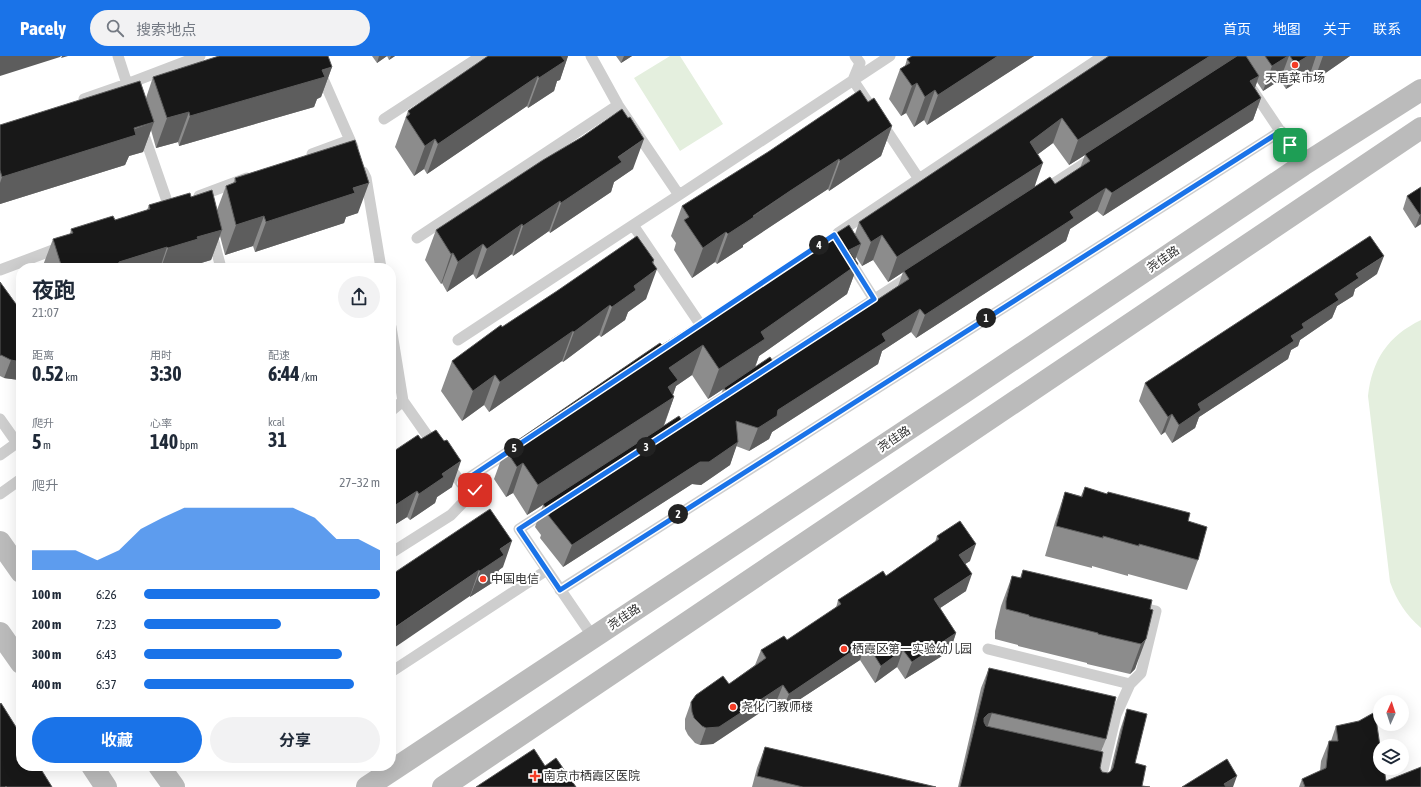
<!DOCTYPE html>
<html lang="zh">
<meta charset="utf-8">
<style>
body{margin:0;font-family:"Asap Condensed","Noto Sans SC",sans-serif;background:#f2f2f3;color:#1f2937;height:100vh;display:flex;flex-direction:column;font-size:15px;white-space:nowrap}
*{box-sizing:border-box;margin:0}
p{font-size:13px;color:#747a83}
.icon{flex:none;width:22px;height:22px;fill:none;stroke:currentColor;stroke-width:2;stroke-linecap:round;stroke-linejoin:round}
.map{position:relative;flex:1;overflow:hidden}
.sheet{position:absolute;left:16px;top:207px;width:380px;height:508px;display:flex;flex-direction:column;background:#fff;border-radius:16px;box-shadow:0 4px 16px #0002}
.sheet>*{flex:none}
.needle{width:26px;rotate:3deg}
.fabs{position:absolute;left:1373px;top:639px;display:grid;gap:8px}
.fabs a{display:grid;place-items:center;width:36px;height:36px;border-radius:50%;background:#fff;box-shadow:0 4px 16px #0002;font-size:20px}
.pin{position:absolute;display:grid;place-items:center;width:34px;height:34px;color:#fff;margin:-17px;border-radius:8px;box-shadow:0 2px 6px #0006}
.km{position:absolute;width:20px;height:20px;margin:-10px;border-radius:50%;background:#222;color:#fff;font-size:11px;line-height:20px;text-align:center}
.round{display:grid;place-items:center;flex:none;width:42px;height:42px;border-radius:21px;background:#f2f2f3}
.overview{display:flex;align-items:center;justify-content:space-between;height:68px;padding:0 16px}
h1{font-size:22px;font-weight:700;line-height:30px}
.figures{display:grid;grid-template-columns:repeat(3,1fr);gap:6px;height:68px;padding:4px 16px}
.figures div{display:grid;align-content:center}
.figures b{font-size:20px;font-weight:700}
.figures small{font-size:11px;font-weight:400}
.figures p{font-size:11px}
.chart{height:112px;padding:8px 16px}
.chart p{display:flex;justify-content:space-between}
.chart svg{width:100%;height:72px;margin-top:4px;fill:#1a73e8;opacity:.7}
.cta{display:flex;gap:8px;margin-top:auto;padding:8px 16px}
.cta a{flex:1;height:46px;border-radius:24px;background:#1a73e8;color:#fff;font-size:16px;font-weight:700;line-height:46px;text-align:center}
.cta a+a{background:#f2f2f3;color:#1f2937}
ul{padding:0 16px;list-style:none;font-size:13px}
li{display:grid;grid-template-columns:64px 48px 1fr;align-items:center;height:30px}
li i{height:10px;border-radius:5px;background:#1a73e8}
header{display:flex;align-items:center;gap:24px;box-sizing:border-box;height:56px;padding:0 20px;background:#1a73e8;color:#fff}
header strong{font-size:19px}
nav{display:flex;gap:22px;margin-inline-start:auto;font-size:14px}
.search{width:280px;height:36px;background:#f2f2f3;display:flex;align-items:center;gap:10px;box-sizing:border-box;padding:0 14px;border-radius:22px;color:#747a83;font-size:15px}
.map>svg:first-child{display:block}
.green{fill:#e4efde}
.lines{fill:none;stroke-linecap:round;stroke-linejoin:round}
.service{stroke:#cecece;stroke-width:11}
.secondary{stroke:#bbb;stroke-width:22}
.wall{fill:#8c8c8c;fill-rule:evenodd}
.shaded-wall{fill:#5d5d5d}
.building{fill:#181818;stroke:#5d5d5d}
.route-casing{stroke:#fff;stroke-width:8}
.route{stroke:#1a73e8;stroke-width:5}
.poi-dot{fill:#f43c26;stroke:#fff;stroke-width:1.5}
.labels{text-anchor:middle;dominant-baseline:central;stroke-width:4;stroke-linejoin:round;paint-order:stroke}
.poi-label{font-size:12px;fill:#313131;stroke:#fff;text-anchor:start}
.street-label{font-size:12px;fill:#313131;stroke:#fff}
</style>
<header>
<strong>Pacely</strong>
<div class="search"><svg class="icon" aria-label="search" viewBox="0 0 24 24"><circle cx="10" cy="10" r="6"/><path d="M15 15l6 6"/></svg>搜索地点</div>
<nav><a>首页</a><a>地图</a><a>关于</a><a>联系</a></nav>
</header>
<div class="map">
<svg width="1421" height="731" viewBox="0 0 1421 731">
<rect width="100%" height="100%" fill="#fff"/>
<path class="green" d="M 670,0 L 680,0 L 723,68 L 680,95 L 634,22 Z
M 1421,264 L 1421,572 C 1406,559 1397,545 1390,526 L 1368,340 C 1372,304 1388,280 1421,264 Z"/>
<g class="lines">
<path class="service" d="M 118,0 L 129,34
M 313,0 L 353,91
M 591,0 L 618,49 L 679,139 L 890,0
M 855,0 L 860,7 L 853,24 L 919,123
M 1252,33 L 1303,109
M 84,43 L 127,28 L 200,0
M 384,63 L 481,0
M 142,73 L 169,151
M 312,98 L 350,84
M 363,116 L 366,122 L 381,212
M 1042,135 L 1093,102
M 199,140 L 247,122
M 633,169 L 679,139
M 838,177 L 1103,0
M 212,178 L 221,212
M 417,182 L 618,49
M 848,202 L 874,243
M 0,214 L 61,191
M 391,271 L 403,345 L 436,392
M 458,284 L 633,169 L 700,268
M 763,315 L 912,219
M 391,355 L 403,345
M 0,363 L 17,387
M 671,375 L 732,336
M 0,399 L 21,384
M 461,427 L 514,392
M 0,438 L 21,423
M 391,497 L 451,459 L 475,434 L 461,427 L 447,407
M 547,514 L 519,473 L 550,453
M 560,534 L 1281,75
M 988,593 L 1130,628
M 391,616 L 547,514 L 593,581
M 1099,731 L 1116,659 L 1130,628 L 1141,617 L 1156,555 L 1138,551"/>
<path class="secondary" d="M 0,486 L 21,516
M 0,577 L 21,607
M 92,710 L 106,731
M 159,710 L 174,731
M 367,731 L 960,339 L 1303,109 L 1421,34
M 443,731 L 1421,72"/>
</g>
<path class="wall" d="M 372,0 L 395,0 L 389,4 L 387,0 L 377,7 Z
M 488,0 L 568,0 L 560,24 L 557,25 L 554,35 L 528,52 L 527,50 L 427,118 L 424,113 L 414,120 L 395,91 L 408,55 Z
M 616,0 L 632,0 L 621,7 Z
M 1034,0 L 927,69 L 924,64 L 914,71 L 906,57 L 901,60 L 889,43 L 900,13 L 905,10 L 907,3 Z
M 1109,0 L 1350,0 L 1314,25 L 1310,18 L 1286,33 L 1280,24 L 1263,35 L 1257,26 L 1255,32 L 1261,42 L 1253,64 L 1103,160 L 1097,155 L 1070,173 L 1066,185 L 916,282 L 911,276 L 882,295 L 878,308 L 772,376 L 769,383 L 749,395 L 736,390 L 730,409 L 701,429 L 692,428 L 563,511 L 540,482 L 541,479 L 535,471 L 543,449 L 527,459 L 513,437 L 506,441 L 494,423 L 505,393 L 662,289 L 855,178 L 859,166 ZM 1053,87 L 1069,109 L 1085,99 L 1080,112 L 1055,128 L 1035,131 L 1038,98 ZM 856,201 L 862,210 L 873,204 L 888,226 L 903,216 L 898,230 L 776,310 L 755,312 L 759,300 L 847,238 L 858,208 L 855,203 ZM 692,319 L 708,343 L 723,333 L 718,348 L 685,369 L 664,370 L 674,341 L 673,339 L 676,330 Z
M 332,11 L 321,41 L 317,43 L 314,51 L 179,90 L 178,86 L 156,92 L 151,74 L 143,96 L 129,100 L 125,109 L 0,148 L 0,69 L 146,42 L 153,21 Z
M 868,46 L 892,70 L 881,100 L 829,135 L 828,133 L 779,165 L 743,189 L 743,191 L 717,208 L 715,206 L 692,222 L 674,194 L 676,187 L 671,180 L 682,150 Z
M 633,113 L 614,126 L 611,136 L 550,177 L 549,175 L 513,200 L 512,198 L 476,223 L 473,218 L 447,236 L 442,227 L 441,228 L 425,204 L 436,174 Z
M 235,122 L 358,157 L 346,161 L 344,167 L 255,196 L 253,190 L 225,199 L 220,180 L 211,204 L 188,211 L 187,212 L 42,212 L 53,183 L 70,178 L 71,173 L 115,164 L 147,154 L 149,149 L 191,141 L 217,154 L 226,130 L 233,128 Z
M 1421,131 L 1421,168 L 1415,172 L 1403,153 L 1407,140 Z
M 654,204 L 646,243 L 628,256 L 625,264 L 601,281 L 599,279 L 563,306 L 562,305 L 489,356 L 484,349 L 462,365 L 441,335 L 452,305 L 502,271 Z
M 1377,218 L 1355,233 L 1353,240 L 1337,250 L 1332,262 L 1300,284 L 1298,290 L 1291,294 L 1288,303 L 1199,361 L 1195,372 L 1172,387 L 1165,376 L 1161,379 L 1139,345 L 1145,327 Z
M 0,226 L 21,255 L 21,327 L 19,324 L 4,322 L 0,320 Z
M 391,397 L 452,431 L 437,441 L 435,447 L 410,464 L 407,461 L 391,471 Z
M 1085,431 L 1188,465 L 1198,504 L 1187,534 L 1128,518 L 1128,520 L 1092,510 L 1092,512 L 1045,500 L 1055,466 L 1065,436 L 1081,440 Z
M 937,480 L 970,505 L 965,508 L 966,535 L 940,552 L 956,577 L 950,595 L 905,623 L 897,611 L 875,627 L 860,604 L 782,655 L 776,646 L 713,688 L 700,689 L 695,687 L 688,679 L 685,673 L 685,663 L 691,646 L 729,628 L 755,609 L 761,594 L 787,584 L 836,552 L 838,544 L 886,520 L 935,486 Z
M 503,511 L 499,514 L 495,525 L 470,541 L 470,540 L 391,519 Z
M 1023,514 L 1150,553 L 1135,613 L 1130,618 L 1087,608 L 1087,607 L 1018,590 L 1018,589 L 995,583 L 995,575 L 1001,550 L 1012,520 L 1020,522 Z
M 989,612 L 1106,683 L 1101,696 L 1100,712 L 1102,716 L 1108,717 L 1110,716 L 1120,674 L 1127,653 L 1135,707 L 1142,730 L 1150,731 L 958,731 L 981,632 Z
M 1336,670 L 1386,725 L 1421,731 L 1299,731 L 1302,723 L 1320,715 L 1321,705 L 1329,685 L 1331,685 Z
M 765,691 L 936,731 L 752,731 L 757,712 Z"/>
<path class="shaded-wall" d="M 0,0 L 61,0 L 60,1 L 0,20 Z
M 62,0 L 68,0 L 61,2 Z
M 379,0 L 387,0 L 377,7 Z
M 391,0 L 395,0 L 389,4 Z
M 561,0 L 568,0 L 560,24 L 557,25 L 554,35 L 528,52 L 539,22 Z
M 624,0 L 632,0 L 621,7 Z
M 998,0 L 1034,0 L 927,69 L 938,39 Z
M 1210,0 L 1237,0 L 1085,98 L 1085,99 L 1069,109 L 1078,84 Z
M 1288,0 L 1289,0 L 1280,24 L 1263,35 L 1272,10 Z
M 1308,0 L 1316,0 L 1310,18 L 1286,33 L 1295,8 Z
M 1323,0 L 1350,0 L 1314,25 Z
M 332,11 L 321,41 L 317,43 L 314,51 L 179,90 L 190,60 Z
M 538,20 L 527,50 L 427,118 L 438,88 Z
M 1259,20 L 1251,43 L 1250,25 Z
M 917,27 L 906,57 L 901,60 L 912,30 Z
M 935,34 L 924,64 L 914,71 L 925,41 Z
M 1261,42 L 1253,64 L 1103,160 L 1112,137 Z
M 189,56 L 178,86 L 156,92 L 167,62 Z
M 1062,62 L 1053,87 L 1021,111 L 1030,86 Z
M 154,66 L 143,96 L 129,100 L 125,109 L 0,148 L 0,127 L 2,121 Z
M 892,70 L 881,100 L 829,135 L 840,105 Z
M 435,83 L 424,113 L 414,120 L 425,90 Z
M 644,83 L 633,113 L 614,126 L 611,136 L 550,177 L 561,147 L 618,101 Z
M 839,103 L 828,133 L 779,165 L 743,189 L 743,191 L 717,208 L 728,178 L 790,135 Z
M 1043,107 L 1034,132 L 888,226 L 897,201 Z
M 369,127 L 358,157 L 346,161 L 344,167 L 255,196 L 266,166 L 353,132 Z
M 1106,132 L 1097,155 L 1070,173 L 1066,185 L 916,282 L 925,259 L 1070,156 Z
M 560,145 L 549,175 L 513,200 L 523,170 Z
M 1421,158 L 1421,168 L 1415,172 L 1420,159 Z
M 264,160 L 253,190 L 225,199 L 236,169 Z
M 522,168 L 512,198 L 476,223 L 487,193 Z
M 222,174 L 211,204 L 188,211 L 187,212 L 161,212 L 168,192 L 197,181 Z
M 726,176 L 715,206 L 692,222 L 703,192 Z
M 882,179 L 873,204 L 862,210 L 871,186 Z
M 483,188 L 473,218 L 447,236 L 458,206 Z
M 861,188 L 852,212 L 858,208 L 847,238 L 759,300 L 754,313 L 708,343 L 719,313 L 761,276 L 849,194 Z
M 167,191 L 160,212 L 104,212 L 119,206 Z
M 453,197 L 442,227 L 441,228 L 451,198 Z
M 1384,200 L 1377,218 L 1355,233 L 1353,240 L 1337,250 L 1332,262 L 1300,284 L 1298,290 L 1291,294 L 1288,303 L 1199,361 L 1195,372 L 1172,387 L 1179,369 L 1198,348 L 1291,280 L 1302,268 L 1356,218 Z
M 654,204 L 649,219 L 657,213 L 646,243 L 628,256 L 625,264 L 601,281 L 612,251 L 634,230 L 652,206 Z
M 610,249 L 599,279 L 563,306 L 574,276 Z
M 920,253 L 911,276 L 882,295 L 878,308 L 772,376 L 769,383 L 749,395 L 758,372 L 778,354 L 882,278 Z
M 573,275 L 562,305 L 489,356 L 500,326 Z
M 703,289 L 692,319 L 676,330 L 671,344 L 674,341 L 663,371 L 527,459 L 538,429 L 669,312 Z
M 11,304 L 21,306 L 21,320 L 19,324 L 4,322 Z
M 495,319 L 484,349 L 462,365 L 473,335 Z
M 1172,358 L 1165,376 L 1161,379 L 1168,361 Z
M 738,386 L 730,409 L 701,429 L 692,428 L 563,511 L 572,489 L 700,406 Z
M 461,405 L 452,431 L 437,441 L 435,447 L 410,464 L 419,438 L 442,418 Z
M 523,407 L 513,437 L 506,441 L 517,411 Z
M 417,435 L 407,461 L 391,471 L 391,452 Z
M 512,485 L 503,511 L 499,514 L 495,525 L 470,541 L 480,515 L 500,493 Z
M 976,488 L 970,505 L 953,516 L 959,499 Z
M 479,514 L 470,540 L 391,594 L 391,574 Z
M 972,518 L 966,535 L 928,560 L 934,543 Z
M 956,577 L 950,595 L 905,623 L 912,606 Z
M 1146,583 L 1135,613 L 1130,618 L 1141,588 Z
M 866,586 L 860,604 L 782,655 L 789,638 Z
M 903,594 L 897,611 L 875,627 L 881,610 Z
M 783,629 L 776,646 L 713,688 L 700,689 L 706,672 Z
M 992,657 L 985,678 L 984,662 L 988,658 Z
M 1237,720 L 1233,731 L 1223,731 L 1224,728 Z"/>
<path class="building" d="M 219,0 L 328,0 L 332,11 L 322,14 L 325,21 L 190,60 L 189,56 L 167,62 L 153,21 Z
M 488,0 L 561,0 L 565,5 L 539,22 L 538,20 L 438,88 L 435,83 L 425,90 L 406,61 L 410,58 L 408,55 Z
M 912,0 L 998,0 L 938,39 L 935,34 L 925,41 L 917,27 L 912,30 L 900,13 L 910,7 L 907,3 Z
M 1109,0 L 1210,0 L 1078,84 L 1062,62 L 1030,86 L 1043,107 L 897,201 L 882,179 L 871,186 L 859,166 Z
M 1237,0 L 1246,0 L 1259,20 L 1250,25 L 1261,42 L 1112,137 L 1106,132 L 1070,156 L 1074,162 L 925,259 L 920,253 L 882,278 L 886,285 L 778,354 L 777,360 L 758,372 L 736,365 L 738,386 L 709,406 L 700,406 L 572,489 L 548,459 L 550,458 L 543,448 L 679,360 L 685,369 L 730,340 L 724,332 L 770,301 L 776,310 L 909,223 L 904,215 L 1050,121 L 1055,128 L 1090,105 L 1085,98 Z
M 1265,0 L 1288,0 L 1272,10 Z
M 1290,0 L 1308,0 L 1295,8 Z
M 140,25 L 154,66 L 134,72 L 136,79 L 2,121 L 0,114 L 0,69 Z
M 860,34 L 868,46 L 874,42 L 892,70 L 840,105 L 839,103 L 790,135 L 753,160 L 754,161 L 728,178 L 726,176 L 703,192 L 684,164 L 689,161 L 682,150 L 768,96 Z
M 622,53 L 628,62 L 630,61 L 644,83 L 618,101 L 622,106 L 561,147 L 560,145 L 523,170 L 522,168 L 487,193 L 483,188 L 458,206 L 453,197 L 451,198 L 436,174 L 543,104 L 582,81 Z
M 355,84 L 369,127 L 353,132 L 355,137 L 266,166 L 264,160 L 236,169 L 226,130 L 236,126 L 235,122 Z
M 1421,131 L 1421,158 L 1420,159 L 1407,140 Z
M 212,134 L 222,174 L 197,181 L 198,183 L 168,192 L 167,191 L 119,206 L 119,207 L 104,212 L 62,212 L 53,183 L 73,177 L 71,173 L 113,160 L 115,164 L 150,153 L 149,149 L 190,137 L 191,141 Z
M 849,169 L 861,188 L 849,194 L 858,208 L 761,276 L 765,283 L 719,313 L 703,289 L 669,312 L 678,324 L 668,331 L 674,341 L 538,429 L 523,407 L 517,411 L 505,393 L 660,287 L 662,289 Z
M 637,180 L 654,204 L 652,206 L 657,213 L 634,230 L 636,234 L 612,251 L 610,249 L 574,276 L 573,275 L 500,326 L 495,319 L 473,335 L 452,305 L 501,269 L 502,271 L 557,235 Z
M 1370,180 L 1384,200 L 1356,218 L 1359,222 L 1335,238 L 1339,244 L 1302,268 L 1304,272 L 1291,280 L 1294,285 L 1198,348 L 1201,354 L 1179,369 L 1172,358 L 1168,361 L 1145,327 Z
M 0,226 L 21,255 L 21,306 L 11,304 L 1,299 L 0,300 Z
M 436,374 L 444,385 L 447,384 L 461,405 L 442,418 L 444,421 L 419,438 L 417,435 L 391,452 L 391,397 L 418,379 L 421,383 Z
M 1085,431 L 1107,438 L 1108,436 L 1190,457 L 1188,465 L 1207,471 L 1198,504 L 1139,488 L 1139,490 L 1103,480 L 1103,482 L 1056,470 L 1065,436 L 1082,441 Z
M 490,453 L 512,485 L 500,493 L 504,499 L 480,515 L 479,514 L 391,574 L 391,519 Z
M 960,465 L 976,488 L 959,499 L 972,518 L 934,543 L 956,577 L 912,606 L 903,594 L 881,610 L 866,586 L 789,638 L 783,629 L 719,671 L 706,672 L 702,670 L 694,662 L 692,656 L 691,646 L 696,639 L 723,620 L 729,628 L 766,602 L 761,594 L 784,580 L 787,584 L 841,548 L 838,544 L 883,515 L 886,520 L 939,483 L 937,480 Z
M 1023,514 L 1152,544 L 1150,553 L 1153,554 L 1146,583 L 1141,588 L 1098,578 L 1098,577 L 1029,560 L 1029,559 L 1006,553 L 1006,545 L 1012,520 L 1021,522 Z
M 989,612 L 1116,641 L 1106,683 L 992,657 L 988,658 L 984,662 L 984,666 L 986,670 L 1103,696 L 1100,712 L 1102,716 L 1108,717 L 1111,715 L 1113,712 L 1127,653 L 1147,658 L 1135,707 L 1146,710 L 1142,730 L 1150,731 L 960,731 Z
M 1,647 L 21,679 L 21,710 L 39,710 L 52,731 L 7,731 L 6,730 L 5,731 L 0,731 L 0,648 Z
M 1375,656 L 1380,690 L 1380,712 L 1384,712 L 1386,725 L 1421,711 L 1421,731 L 1305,731 L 1302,723 L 1326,712 L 1329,685 L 1338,685 L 1336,670 L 1359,665 Z
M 765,691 L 936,731 L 803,731 L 757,720 Z
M 534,693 L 545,710 L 556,702 L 576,731 L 476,731 Z
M 1227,703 L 1237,720 L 1224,728 L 1226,731 L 1182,731 Z"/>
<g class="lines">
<defs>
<path id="route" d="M 475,434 L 461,427 L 834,179 L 874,243 L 519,473 L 560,534 L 1281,75 L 1290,89"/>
</defs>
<use href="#route" class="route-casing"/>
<use href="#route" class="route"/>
</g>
<g class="poi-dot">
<circle cx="1295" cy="9" r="4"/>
<circle cx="483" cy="523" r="4"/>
<circle cx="844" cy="593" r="4"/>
<circle cx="733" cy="651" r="4"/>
<path d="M533 714h4v4h4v4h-4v4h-4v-4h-4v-4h4z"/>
</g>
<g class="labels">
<g class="poi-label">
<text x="1295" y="22" text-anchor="middle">天盾菜市场</text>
<text x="491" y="523">中国电信</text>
<text x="852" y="593">栖霞区第一实验幼儿园</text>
<text x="741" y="651">尧化门教师楼</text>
<text x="544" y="720">南京市栖霞区医院</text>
</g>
<g class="street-label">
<text transform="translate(1163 203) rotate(-34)">尧佳路</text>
<text transform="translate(894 383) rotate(-33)">尧佳路</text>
<text transform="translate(624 561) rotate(-33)">尧佳路</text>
</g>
</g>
</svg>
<div class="fabs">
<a><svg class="needle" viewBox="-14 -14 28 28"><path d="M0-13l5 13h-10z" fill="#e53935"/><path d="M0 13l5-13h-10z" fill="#747a83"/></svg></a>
<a><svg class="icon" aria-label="layers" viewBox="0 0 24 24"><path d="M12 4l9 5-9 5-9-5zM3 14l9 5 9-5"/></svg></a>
</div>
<div class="pin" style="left:1290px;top:89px;background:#1e9e55"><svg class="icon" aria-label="arrive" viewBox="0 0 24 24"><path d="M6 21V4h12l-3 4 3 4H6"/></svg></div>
<div class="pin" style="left:475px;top:434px;background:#d93025"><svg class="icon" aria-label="check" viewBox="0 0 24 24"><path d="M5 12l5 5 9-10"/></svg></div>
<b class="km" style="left:986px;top:262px">1</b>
<b class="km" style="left:678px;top:458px">2</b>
<b class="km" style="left:646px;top:391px">3</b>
<b class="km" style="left:819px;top:189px">4</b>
<b class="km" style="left:514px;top:392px">5</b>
<section class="sheet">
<div class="overview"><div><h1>夜跑</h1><p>21:07</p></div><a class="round"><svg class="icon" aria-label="share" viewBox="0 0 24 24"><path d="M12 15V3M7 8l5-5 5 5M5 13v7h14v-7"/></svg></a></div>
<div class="figures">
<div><p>距离</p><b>0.52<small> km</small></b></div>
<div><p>用时</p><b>3:30</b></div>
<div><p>配速</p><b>6:44<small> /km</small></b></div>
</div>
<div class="figures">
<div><p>爬升</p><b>5<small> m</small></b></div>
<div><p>心率</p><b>140<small> bpm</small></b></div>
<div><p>kcal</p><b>31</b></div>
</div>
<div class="chart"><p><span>爬升</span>27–32 m</p>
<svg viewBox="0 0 160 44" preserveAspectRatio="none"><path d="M0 44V32L10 32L20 32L30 38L40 32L50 19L60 12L70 6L80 6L90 6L100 6L110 6L120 6L130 12L140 25L150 25L160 32V44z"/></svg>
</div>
<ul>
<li><b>100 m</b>6:26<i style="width:100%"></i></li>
<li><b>200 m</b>7:23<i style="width:58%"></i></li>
<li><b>300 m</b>6:43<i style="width:84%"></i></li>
<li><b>400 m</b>6:37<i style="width:89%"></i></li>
</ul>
<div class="cta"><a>收藏</a><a>分享</a></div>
</section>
</div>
